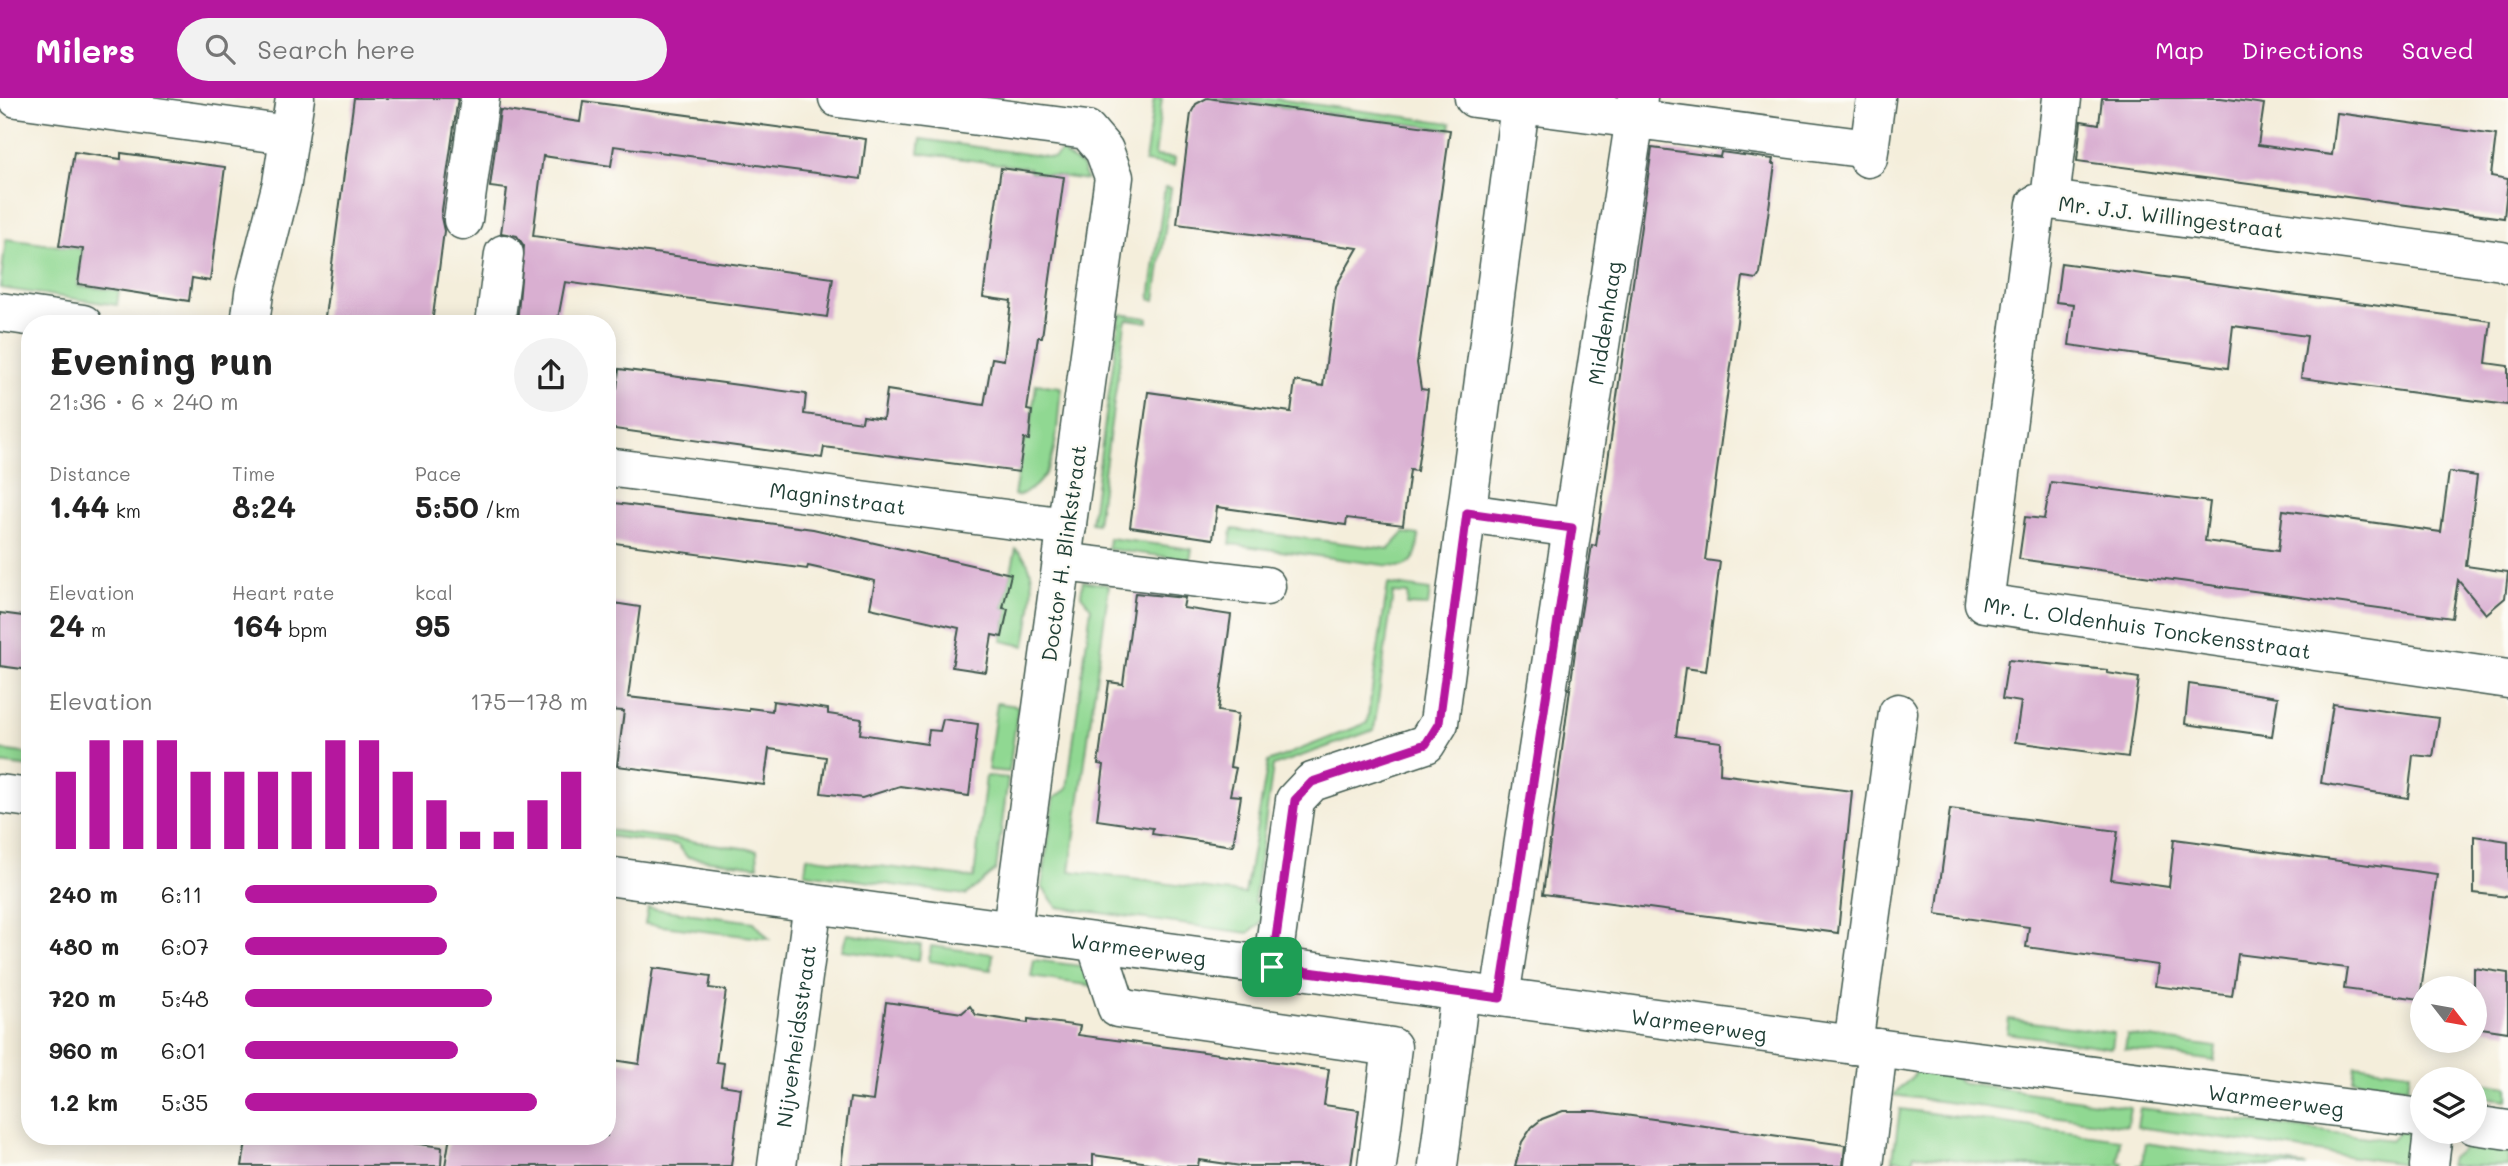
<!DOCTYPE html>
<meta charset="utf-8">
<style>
body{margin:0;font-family:Mali,sans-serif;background:#f2f2f2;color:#222;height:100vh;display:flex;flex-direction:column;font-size:26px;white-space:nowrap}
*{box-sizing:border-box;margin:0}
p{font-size:23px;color:#767676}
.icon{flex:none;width:38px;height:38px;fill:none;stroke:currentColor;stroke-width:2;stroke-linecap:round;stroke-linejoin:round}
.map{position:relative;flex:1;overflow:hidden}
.panel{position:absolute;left:21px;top:217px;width:595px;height:830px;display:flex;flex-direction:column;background:#fff;border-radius:28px;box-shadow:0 4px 18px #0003}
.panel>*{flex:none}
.needle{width:46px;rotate:121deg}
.buttons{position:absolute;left:2410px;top:878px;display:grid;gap:14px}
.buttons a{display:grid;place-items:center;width:77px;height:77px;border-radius:50%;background:#fff;box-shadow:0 4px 18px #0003;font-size:35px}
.pin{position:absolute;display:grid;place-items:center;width:60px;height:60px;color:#fff;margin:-30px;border-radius:14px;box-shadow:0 4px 10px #0006}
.round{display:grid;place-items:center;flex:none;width:74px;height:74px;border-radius:37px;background:#f2f2f2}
.overview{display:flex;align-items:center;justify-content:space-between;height:119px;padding:0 28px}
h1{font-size:38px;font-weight:700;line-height:52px}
.metrics{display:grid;grid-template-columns:repeat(3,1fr);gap:10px;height:119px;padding:7px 28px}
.metrics div{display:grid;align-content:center}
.metrics b{font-size:30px;font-weight:700}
.metrics small{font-size:19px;font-weight:400}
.metrics p{font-size:19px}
.chart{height:196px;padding:14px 28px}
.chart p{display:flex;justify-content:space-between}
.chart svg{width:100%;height:126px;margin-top:7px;stroke:#b5179e;stroke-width:6}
ul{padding:0 28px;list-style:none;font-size:23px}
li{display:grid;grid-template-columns:112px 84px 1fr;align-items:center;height:52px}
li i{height:18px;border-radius:9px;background:#b5179e}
header{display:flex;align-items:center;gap:42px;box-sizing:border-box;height:98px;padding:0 35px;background:#b5179e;color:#fff}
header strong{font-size:33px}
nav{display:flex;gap:38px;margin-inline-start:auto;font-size:24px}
.search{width:490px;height:63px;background:#f2f2f2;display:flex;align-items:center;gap:18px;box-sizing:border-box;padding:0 24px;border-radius:38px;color:#767676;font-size:26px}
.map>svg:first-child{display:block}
.green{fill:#90d892;stroke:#588a63;stroke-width:2}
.building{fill:#d9afd1}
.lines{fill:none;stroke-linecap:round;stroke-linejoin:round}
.minor-casing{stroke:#3f584d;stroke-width:41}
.minor{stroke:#fff;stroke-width:38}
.route-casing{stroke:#fff;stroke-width:14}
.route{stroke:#b5179e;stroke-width:9}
.labels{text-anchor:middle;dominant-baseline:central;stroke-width:5;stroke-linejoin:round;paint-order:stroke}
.street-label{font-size:21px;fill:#1f3d34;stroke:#fdfcf7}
</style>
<header>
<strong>Milers</strong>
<div class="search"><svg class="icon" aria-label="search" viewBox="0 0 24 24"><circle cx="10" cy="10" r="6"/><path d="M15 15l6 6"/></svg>Search here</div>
<nav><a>Map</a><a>Directions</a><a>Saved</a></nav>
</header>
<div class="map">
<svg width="2508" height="1068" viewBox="0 0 2508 1068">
<rect width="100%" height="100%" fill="#fdfcf7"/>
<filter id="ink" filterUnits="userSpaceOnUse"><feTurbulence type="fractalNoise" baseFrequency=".0143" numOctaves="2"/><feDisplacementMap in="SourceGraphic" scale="14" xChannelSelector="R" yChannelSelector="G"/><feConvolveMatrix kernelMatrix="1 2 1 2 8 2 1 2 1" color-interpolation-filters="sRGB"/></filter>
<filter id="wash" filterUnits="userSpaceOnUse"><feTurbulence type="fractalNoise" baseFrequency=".00686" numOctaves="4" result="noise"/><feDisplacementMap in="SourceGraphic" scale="28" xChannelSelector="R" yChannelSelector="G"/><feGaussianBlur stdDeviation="1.57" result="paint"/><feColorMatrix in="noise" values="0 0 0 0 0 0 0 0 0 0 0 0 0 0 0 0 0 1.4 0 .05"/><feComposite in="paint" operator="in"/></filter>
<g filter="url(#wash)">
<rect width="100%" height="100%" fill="#f4eedb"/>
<path class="green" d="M 1154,0 L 1162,0 L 1155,58 L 1175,60 L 1174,68 L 1145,64 Z
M 1214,0 L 1268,0 L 1451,25 L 1450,32 L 1446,31 Z
M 921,41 L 1054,60 L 1067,49 L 1065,57 L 1082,68 L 1087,82 L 1030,74 L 1030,70 L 919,55 Z
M 1165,89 L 1171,90 L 1155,202 L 1150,201 Z
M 6,141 L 83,151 L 78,188 L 119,192 L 117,207 L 0,190 Z
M 1120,216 L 1148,220 L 1148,224 L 1127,221 L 1125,225 L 1097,426 L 1091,425 Z
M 1036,286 L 1061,289 C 1056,327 1061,386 1016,398 L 1014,397 L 1024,341 L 1029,341 Z
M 1232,431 L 1389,451 L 1404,435 L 1419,437 C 1417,454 1417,467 1398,469 L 1230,446 Z
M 1109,440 L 1192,451 L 1190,462 L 1108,451 Z
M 1016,451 C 1044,471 1029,518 1025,548 L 1002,543 L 1008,511 L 1003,510 Z
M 1083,483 L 1109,487 L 1070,773 L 1245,796 L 1268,664 L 1367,625 L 1388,486 L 1430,492 L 1428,508 L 1407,507 L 1408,496 L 1393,495 L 1374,632 L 1273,668 L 1254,804 L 1269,806 L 1259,827 L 1248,835 L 1057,809 L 1042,789 L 1054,700 L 1067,691 L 1091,510 L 1081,497 Z
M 997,605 L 1018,608 L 1009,674 L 988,672 Z
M 0,652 L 30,656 L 30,669 L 0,665 Z
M 986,678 L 1008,680 L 996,772 L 966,797 L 805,775 L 807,759 L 974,780 Z
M 607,732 L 757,752 L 758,768 L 687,759 L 678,747 L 607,738 Z
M 648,810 L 754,824 L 769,841 L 645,826 Z
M 847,836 L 921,847 L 919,862 L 842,852 Z
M 931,848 L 993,856 L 991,872 L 929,863 Z
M 1034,862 L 1089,869 L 1101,889 L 1031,879 Z
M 2009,921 L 2114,935 L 2112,950 L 2007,935 Z
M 2127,937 L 2216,949 L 2214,963 L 2125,951 Z
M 2355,967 L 2410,974 L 2408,989 L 2353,982 Z
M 1916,968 L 1950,973 L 1959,984 L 2130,1009 L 2127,1028 L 1893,997 L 1915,976 Z
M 2475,983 L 2508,988 L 2508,1002 L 2475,998 Z
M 2140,1010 L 2391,1042 L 2401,1032 L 2408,1034 L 2408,1038 L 2421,1056 L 2419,1068 L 2137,1029 Z
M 1900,1011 L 2120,1041 L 2118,1064 L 2123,1065 L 2122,1068 L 2004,1068 L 1914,1056 L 1912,1064 L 1895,1061 L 1892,1068 Z
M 2467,1042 L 2508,1047 L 2508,1068 L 2449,1068 L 2451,1060 L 2467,1047 Z
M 2145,1045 L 2306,1068 L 2136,1068 L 2142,1067 Z"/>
<g id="blocks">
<path class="building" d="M 354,0 L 458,0 L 441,119 L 444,133 L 432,226 L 324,226 Z
M 1207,0 L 1450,32 L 1417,265 L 1421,291 L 1428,292 L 1417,373 L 1410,372 L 1403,427 L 1347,420 L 1346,427 L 1217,409 L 1213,441 L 1130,429 L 1148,294 L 1291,314 L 1295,283 L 1323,288 L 1336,188 L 1358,150 L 1177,126 L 1191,15 L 1196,6 Z
M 2102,0 L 2221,0 L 2264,6 L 2258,47 L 2332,57 L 2337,15 L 2496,37 L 2491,78 L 2508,81 L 2504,120 L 2077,63 L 2081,23 L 2099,26 Z
M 583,3 L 866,41 L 861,81 L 614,48 L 611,68 L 543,58 L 533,138 L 833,180 L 827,219 L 565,184 L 557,226 L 517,226 L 524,148 L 517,138 L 501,135 L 507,91 L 490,89 L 500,12 L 580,24 Z
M 1652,50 L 1720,59 L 1721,54 L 1773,61 L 1772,66 L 1775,66 L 1760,176 L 1757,181 L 1743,179 L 1705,462 L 1720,464 L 1706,573 L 1685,570 L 1676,638 L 1721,644 L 1720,676 L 1852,693 L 1838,835 L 1543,796 L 1576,546 L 1592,447 L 1596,448 Z
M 74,54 L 121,61 L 121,55 L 225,69 L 210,183 L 192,180 L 189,203 L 78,186 L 83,151 L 59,148 Z
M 1001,70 L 1064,79 L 1042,239 L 1038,239 L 1027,312 L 1032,313 L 1029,342 L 1024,341 L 1019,374 L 824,349 L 822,360 L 607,330 L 607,290 L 617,291 L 619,271 L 806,296 L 804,316 L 862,324 L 863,318 L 883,321 L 887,292 L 984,307 L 992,260 L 1004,262 L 1011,203 L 983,199 Z
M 2061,165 L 2491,223 L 2486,265 L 2508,268 L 2508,307 L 2301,280 L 2307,238 L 2233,228 L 2228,270 L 2069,247 L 2074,206 L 2056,204 Z
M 2449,374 L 2477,378 L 2466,468 L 2508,474 L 2505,500 L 2486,516 L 2458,482 L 2452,520 L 2019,461 L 2025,419 L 2044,421 L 2051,384 L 2210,404 L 2205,443 L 2278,453 L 2283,412 L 2441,434 Z
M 607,404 L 813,431 L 1011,476 L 1003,510 L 1008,511 L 1002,539 L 992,537 L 986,574 L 952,569 L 959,530 L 870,510 L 875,483 L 808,468 L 807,471 L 607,444 Z
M 1135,495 L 1185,500 L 1183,510 L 1231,517 L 1218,613 L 1238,616 L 1230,669 L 1236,670 L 1230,697 L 1241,698 L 1233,748 L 1152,736 L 1153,730 L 1097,722 L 1104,667 L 1098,666 L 1109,584 L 1123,586 Z
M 607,504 L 640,509 L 628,599 L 749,613 L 749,610 L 772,613 L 773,603 L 828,611 L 828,616 L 862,621 L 860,636 L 927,646 L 929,632 L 940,633 L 943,621 L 978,626 L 969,698 L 900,688 L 862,700 L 821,695 L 826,659 L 769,651 L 764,687 L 617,668 L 624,613 L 607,612 Z
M 0,515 L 30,519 L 30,572 L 0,568 Z
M 2008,562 L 2107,572 L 2107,575 L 2139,580 L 2128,659 L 2015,644 L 2021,604 L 2002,601 Z
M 2189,586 L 2278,599 L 2272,638 L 2185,626 Z
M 2333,606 L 2439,620 L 2433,659 L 2413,657 L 2408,700 L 2321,685 Z
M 1950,711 L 2118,733 L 2111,781 L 2169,789 L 2174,741 L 2437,776 L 2420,901 L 2344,891 L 2347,870 L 2238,856 L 2232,898 L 2155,888 L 2158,867 L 2026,849 L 2029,829 L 1936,816 Z
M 2474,738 L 2508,743 L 2508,799 L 2474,795 Z
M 653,870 L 711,878 L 709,890 L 726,892 L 716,964 L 724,965 L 721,987 L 741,990 L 731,1068 L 445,1068 L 450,1038 L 607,1038 L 607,961 L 639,966 Z
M 2474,870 L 2508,875 L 2508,934 L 2474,929 Z
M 886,904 L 962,915 L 970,908 L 976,917 L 1028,925 L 1028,921 L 1080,928 L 1078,937 L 1329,971 L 1324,1007 L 1359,1012 L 1351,1068 L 1241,1068 L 1199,1062 L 1198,1068 L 1170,1068 L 1093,1057 L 1093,1068 L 841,1068 L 850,1000 L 873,1003 Z
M 1563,1013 L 1595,1013 L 1845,1047 L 1843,1068 L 1515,1068 L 1522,1044 L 1532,1029 L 1542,1021 Z
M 247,1038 L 359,1038 L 442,1049 L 441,1068 L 242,1068 Z"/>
</g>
</g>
<g filter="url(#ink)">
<use href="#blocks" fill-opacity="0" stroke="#3f584d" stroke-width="2"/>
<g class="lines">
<defs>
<g id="minor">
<path d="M 17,0 L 288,37"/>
<path d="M 838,0 L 1087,32 L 1104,52 L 1114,79 L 1012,831"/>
<path d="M 1474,0 L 1869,51"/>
<path d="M 1868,60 L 1876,0"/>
<path d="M 2050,102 L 2062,0"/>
<path d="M 463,122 L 480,0"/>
<path id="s1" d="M 2508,166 L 2502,163 L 2050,102 L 2036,106 L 1984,505 L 2508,581"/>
<path d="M 0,214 L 83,226"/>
<path d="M 250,226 L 254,195 L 282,85 L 295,0"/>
<path d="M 495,226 L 504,156"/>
<path id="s2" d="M 607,369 L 1067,429"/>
<path d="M 1467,415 L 1572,430"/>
<path d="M 1062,464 L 1266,488"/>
<path d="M 0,696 L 30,700"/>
<path id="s3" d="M 607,778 L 1891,952 L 2422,1020"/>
<path d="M 1096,845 L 1117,910 L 1392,949 L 1377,1068"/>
<path d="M 1272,869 L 1295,702 L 1312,684 L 1426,646 L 1439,625 L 1521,0"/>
<path id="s4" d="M 1500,899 L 1638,0"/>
<path d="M 1853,947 L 1898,615"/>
<path d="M 2474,1027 L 2508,1032"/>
<path id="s5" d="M 777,1068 L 813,806"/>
<path d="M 1438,1068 L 1460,894"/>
<path d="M 1864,1068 L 1878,950"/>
<path d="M 2429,1068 L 2433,1034"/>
</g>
</defs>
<use href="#minor" class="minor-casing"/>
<use href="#minor" class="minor"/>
</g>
</g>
<g class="lines" filter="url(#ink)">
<defs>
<path id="route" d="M 1467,415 L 1572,430 L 1500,900 L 1272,869 L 1295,702 L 1312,684 L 1426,646 L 1439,625 Z"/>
</defs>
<use href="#route" class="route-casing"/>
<use href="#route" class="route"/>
</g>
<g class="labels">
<g class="street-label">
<text transform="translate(2171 118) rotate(7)">Mr. J.J. Willingestraat</text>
<text stroke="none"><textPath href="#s4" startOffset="682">Middenhaag</textPath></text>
<text stroke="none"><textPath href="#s2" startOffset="233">Magninstraat</textPath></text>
<text transform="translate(1063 455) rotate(-82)">Doctor H. Blinkstraat</text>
<text stroke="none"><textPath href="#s1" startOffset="1045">Mr. L. Oldenhuis Tonckensstraat</textPath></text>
<text stroke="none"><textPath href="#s3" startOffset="536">Warmeerweg</textPath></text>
<text stroke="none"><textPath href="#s3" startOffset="1102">Warmeerweg</textPath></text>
<text stroke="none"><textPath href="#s5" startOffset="131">Nijverheidsstraat</textPath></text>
<text stroke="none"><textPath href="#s3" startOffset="1684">Warmeerweg</textPath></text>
</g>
</g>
</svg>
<div class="buttons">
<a><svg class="needle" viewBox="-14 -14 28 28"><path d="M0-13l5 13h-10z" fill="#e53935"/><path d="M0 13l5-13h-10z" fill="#767676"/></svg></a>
<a><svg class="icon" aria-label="layers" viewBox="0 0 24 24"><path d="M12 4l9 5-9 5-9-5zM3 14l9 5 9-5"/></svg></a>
</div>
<div class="pin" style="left:1272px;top:869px;background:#1e9e55"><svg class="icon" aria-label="arrive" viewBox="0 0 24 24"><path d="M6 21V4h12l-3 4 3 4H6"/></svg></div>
<section class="panel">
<div class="overview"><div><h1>Evening run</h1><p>21:36 · 6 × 240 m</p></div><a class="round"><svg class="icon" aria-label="share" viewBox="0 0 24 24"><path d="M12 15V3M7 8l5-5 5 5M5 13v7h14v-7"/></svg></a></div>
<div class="metrics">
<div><p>Distance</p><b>1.44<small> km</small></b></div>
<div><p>Time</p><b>8:24</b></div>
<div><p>Pace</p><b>5:50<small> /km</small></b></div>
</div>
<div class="metrics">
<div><p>Elevation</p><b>24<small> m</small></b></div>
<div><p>Heart rate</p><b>164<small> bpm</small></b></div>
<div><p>kcal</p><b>95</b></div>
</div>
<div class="chart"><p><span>Elevation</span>175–178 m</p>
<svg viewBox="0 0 160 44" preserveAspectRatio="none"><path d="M5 44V17M15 44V6M25 44V6M35 44V6M45 44V17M55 44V17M65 44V17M75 44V17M85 44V6M95 44V6M105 44V17M115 44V27M125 44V38M135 44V38M145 44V27M155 44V17"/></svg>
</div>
<ul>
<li><b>240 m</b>6:11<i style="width:56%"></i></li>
<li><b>480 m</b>6:07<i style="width:59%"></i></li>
<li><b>720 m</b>5:48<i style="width:72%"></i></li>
<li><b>960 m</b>6:01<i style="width:62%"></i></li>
<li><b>1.2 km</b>5:35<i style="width:85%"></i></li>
</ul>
</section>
</div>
